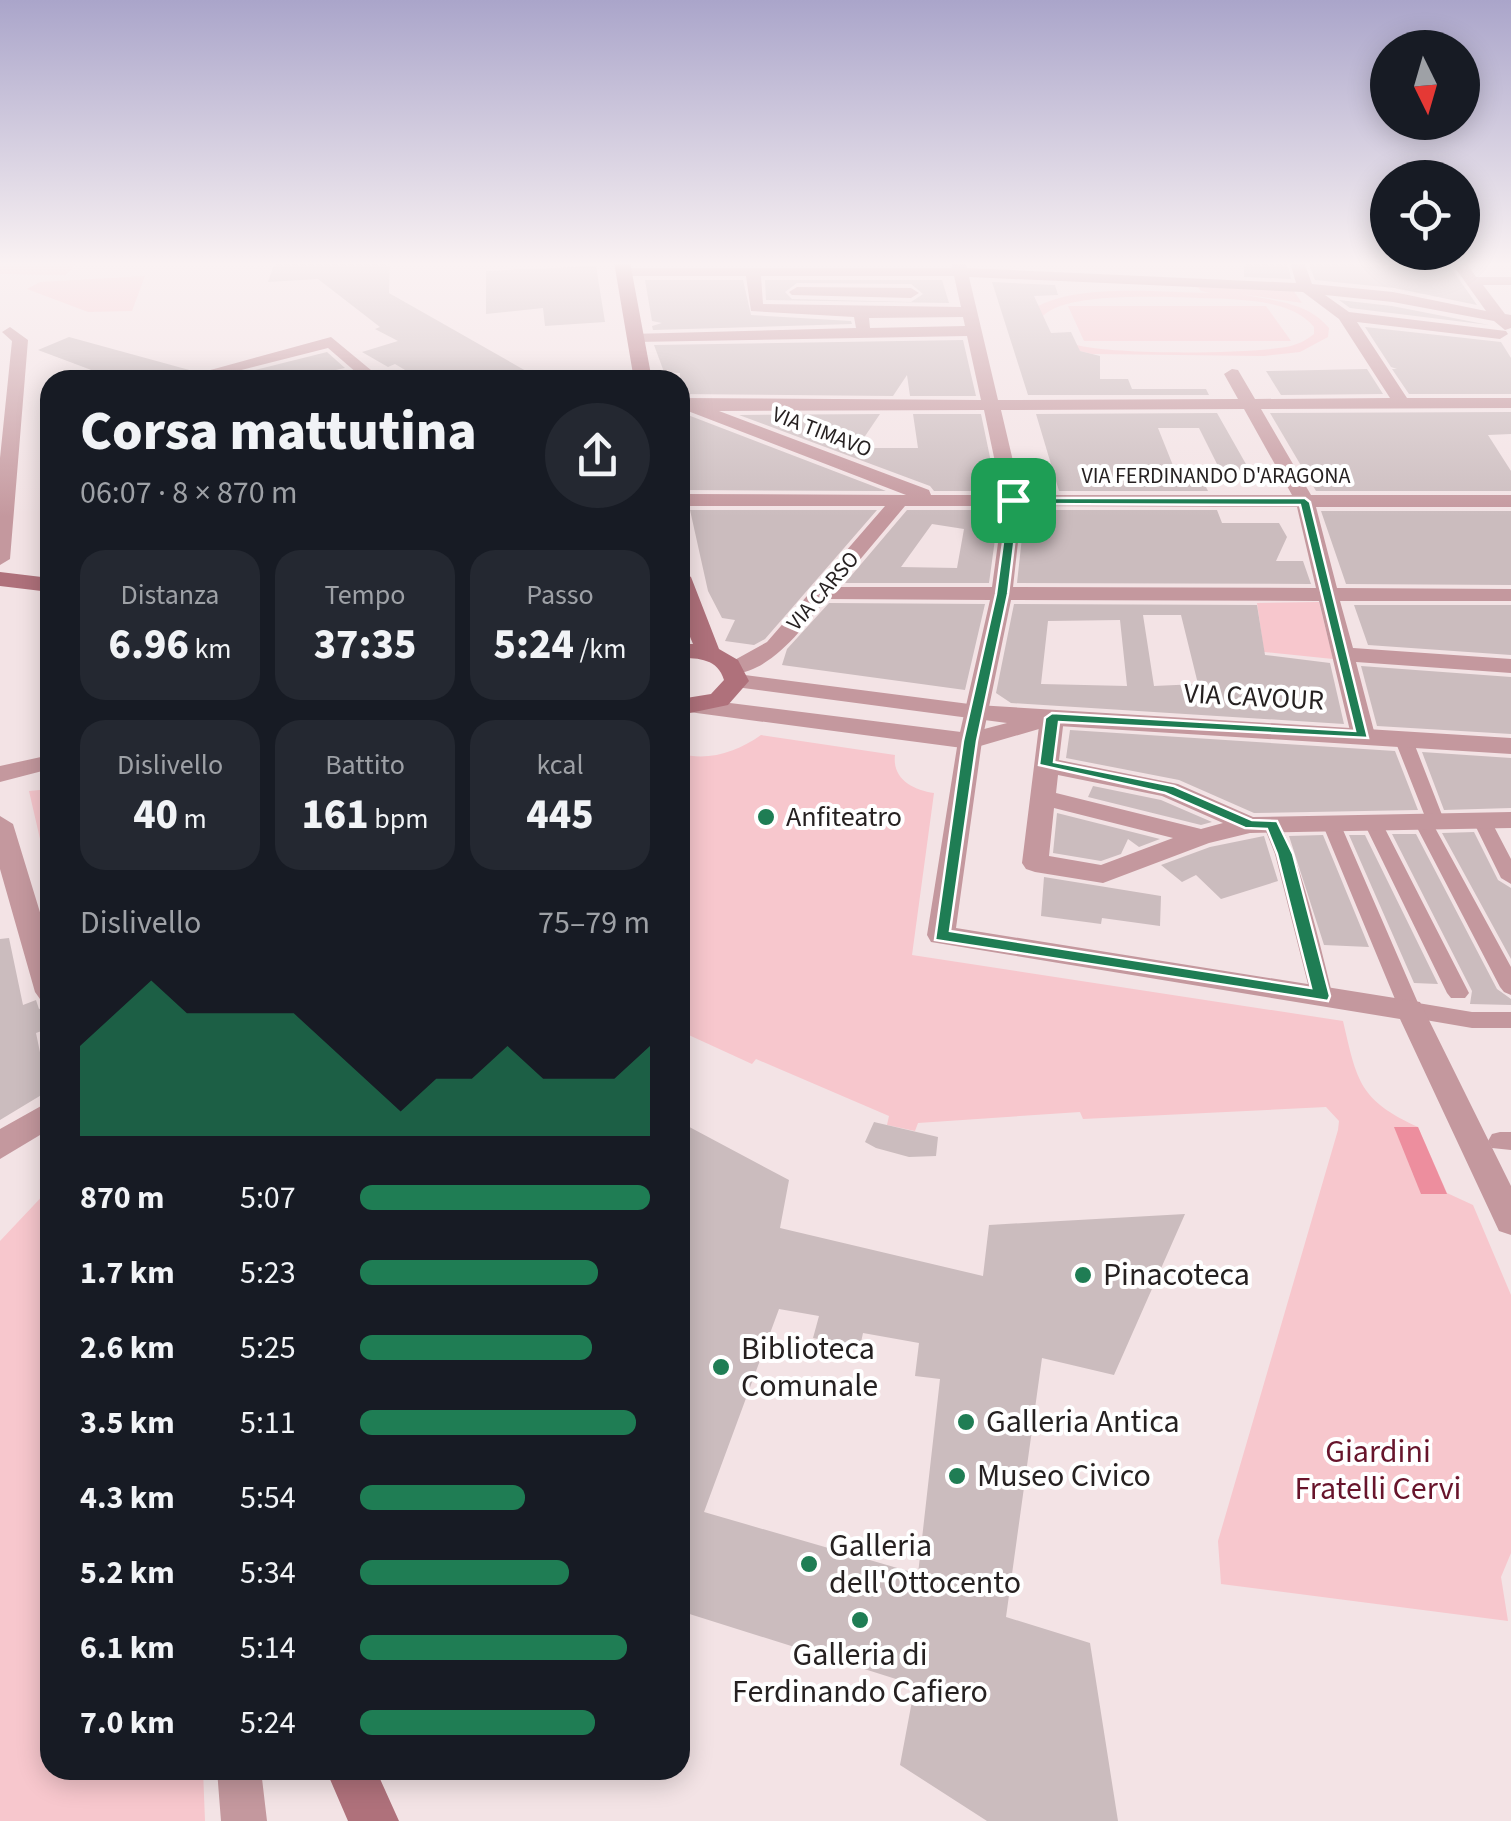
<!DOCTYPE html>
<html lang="it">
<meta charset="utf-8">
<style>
body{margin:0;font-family:"Source Sans 3",sans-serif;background:#242831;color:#f1f3f6;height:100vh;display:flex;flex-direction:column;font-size:38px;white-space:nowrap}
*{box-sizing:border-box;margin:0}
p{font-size:32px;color:#9ea1a6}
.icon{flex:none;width:55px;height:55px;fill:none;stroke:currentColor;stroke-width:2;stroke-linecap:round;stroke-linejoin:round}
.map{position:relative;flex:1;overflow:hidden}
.details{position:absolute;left:40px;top:370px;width:650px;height:1410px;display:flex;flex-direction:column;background:#171b24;border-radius:30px;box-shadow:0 5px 25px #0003}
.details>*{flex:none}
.needle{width:65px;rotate:175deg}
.controls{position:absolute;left:1370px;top:30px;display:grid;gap:20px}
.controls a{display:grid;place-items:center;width:110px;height:110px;border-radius:50%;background:#171b24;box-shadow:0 5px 25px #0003;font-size:50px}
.pin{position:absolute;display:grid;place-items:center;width:85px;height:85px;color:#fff;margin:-42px;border-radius:20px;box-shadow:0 5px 15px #0006}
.round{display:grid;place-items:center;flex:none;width:105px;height:105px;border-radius:52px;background:#242831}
.head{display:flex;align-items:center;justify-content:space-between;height:170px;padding:0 40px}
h1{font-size:55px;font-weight:800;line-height:75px}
.stats{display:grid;grid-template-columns:repeat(3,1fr);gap:15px;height:170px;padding:10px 40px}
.stats div{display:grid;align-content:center;border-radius:25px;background:#242831;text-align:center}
.stats b{font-size:42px;font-weight:800}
.stats small{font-size:28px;font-weight:400}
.stats p{font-size:28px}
.chart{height:280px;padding:20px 40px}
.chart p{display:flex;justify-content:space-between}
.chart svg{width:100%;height:180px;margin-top:10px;fill:#1f7d54;opacity:.7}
ul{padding:0 40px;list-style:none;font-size:32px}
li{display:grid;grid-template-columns:160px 120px 1fr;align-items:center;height:75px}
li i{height:25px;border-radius:12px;background:#1f7d54}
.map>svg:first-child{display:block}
.green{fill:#f7c7cd;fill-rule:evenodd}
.water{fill:#ed8e9e}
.building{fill:#cbbcbe;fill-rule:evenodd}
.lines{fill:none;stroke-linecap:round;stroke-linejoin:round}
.pedestrian{fill:#c4989e;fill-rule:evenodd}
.minor{fill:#c4989e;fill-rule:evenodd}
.tertiary{fill:#c4989e;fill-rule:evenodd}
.secondary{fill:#af717b;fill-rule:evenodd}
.route{fill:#1f7d54;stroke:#fff;stroke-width:2.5;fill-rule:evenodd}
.poi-dot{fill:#1f7d54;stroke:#fff;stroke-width:4}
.labels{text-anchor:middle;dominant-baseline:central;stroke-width:8;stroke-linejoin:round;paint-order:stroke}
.far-street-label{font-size:22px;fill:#262121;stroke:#fff}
.street-label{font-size:28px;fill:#262121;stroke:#fff}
.poi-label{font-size:28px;fill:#262121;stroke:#fff;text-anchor:start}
.near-poi-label{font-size:32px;fill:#262121;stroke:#fff;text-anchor:start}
.near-park-label{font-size:32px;fill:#67142b;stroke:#fff}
</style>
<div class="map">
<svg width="1511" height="1821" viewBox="0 0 1511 1821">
<rect width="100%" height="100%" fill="#f3e3e5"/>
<path class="green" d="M 0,262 L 73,262 L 75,264 L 66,275 L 0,274 Z
M 145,276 L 132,311 L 88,312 L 27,289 L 40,282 Z
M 1194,282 L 1291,287 L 1302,303 L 1241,294 C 1272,301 1307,301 1329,328 L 1328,337 L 1300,352 L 1264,356 L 1092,354 L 1061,346 L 1028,313 C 1067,281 1161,293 1210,293 L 1201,291 ZM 1228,299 C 1257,301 1294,303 1314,327 L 1314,334 C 1305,341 1297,345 1286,347 C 1248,354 1113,355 1077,345 C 1062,340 1047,334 1040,320 C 1059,287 1190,299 1228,299 Z
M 1068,306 L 1266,306 L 1291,341 L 1084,341 Z
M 1319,602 L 1333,659 L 1264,652 L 1257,603 Z
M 761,735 L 895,755 C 892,779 913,790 934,793 L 912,955 L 1343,1021 C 1357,1081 1359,1100 1418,1127 L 1447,1193 L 1473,1205 L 1511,1295 L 1511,1553 L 1501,1577 L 1508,1621 L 1221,1584 L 1218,1541 L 1338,1130 L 1339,1121 L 1326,1107 L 1083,1119 L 1080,1112 L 918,1123 L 915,1131 L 887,1125 L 889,1116 L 756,1059 L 752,1064 L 680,1031 L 680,754 C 710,761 737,752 761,735 Z
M 50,789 L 50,863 L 46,865 L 29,791 Z
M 50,1188 L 50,1770 L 203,1770 L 205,1821 L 0,1821 L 0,1241 Z"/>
<path class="water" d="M 1394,1127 L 1418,1127 L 1447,1194 L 1421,1194 Z"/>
<path class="building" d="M 275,262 L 390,262 L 389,293 L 542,380 L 422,380 L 395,364 L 388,367 L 362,352 L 398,341 L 375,329 L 380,327 L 318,279 L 268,282 Z
M 643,262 L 938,262 L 938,264 L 643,264 Z
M 1244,262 L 1287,262 L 1291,279 L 1244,277 Z
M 1308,262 L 1447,262 L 1477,305 L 1394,288 L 1315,280 Z
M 596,266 L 605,322 L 545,326 L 543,308 L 486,314 L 486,271 Z
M 645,280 L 743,280 L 751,315 L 851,321 L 852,324 L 653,330 L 652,326 L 662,323 L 652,321 Z
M 765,280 L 942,280 L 949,303 L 766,300 ZM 797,283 L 911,284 L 923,294 L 911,302 L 792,299 L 785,292 Z
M 992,282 L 1055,285 L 1058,295 L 1034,296 L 1051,333 L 1071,332 L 1080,351 L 1100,356 L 1100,379 L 1128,379 L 1132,389 L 1206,389 L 1209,395 L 1028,395 Z
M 1339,300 L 1392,306 L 1489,325 L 1350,308 Z
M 1365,327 L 1501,342 L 1511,358 L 1511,394 L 1409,394 L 1392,369 L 1397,369 L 1391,367 Z
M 69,337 L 193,371 L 170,380 L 118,380 L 38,350 Z
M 963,340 L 976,396 L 910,396 L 907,375 L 893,396 L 680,394 L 680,373 L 664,372 L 654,345 Z
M 327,352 L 345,368 L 322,373 L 329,380 L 245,380 L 239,374 Z
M 1367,369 L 1383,394 L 1281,395 L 1266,371 Z
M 680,412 L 886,491 L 686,490 Z
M 1511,412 L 1511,434 L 1488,435 L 1511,471 L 1511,491 L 1316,491 L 1270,413 Z
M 1217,413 L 1255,480 L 1225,480 L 1199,428 L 1158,428 L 1174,468 L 1196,467 L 1208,491 L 1059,491 L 1036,414 Z
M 880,414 L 857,448 L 918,448 L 913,414 L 981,414 L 997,491 L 934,491 L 930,486 L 739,415 Z
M 690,510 L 877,510 L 765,639 L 754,645 L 725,641 L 735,620 L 722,618 L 708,591 Z
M 907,510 L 999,510 L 989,583 L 845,583 ZM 932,524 L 964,529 L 957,568 L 901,567 Z
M 1025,510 L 1217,510 L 1222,523 L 1279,523 L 1287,537 L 1276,561 L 1303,561 L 1311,584 L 1017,583 Z
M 1321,511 L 1511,511 L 1511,585 L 1346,584 Z
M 829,603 L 985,604 L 965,690 L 782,665 L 787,649 Z
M 1014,604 L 1257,605 L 1265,655 L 1330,663 L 1344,724 L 1011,703 L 996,693 ZM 1143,615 L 1181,615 L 1198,684 L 1154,686 ZM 1120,620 L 1127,686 L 1041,684 L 1048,621 Z
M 1354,605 L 1511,605 L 1511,655 L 1368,645 Z
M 1361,666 L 1511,677 L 1511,734 L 1377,726 Z
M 1070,730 L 1395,751 L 1418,810 L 1254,813 L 1179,780 L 1066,758 Z
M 1422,752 L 1511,758 L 1511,808 L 1444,810 Z
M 1093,786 L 1161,800 L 1212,822 L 1201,825 L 1088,797 Z
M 1057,813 L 1160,839 L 1139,847 L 1128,839 L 1121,854 L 1101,861 L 1053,853 Z
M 1474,832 L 1498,880 L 1511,888 L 1511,959 L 1442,833 Z
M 1392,834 L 1416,834 L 1497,989 L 1511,999 L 1511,1005 L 1470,1004 L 1472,991 Z
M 1323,835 L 1369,947 L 1324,945 L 1289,836 Z
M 1349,835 L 1365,835 L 1438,984 L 1414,983 Z
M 1264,836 L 1278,881 L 1221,899 L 1196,875 L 1182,882 L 1161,865 L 1210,847 Z
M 1044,877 L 1161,896 L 1160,926 L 1102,918 L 1101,924 L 1041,916 Z
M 9,938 L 23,1005 L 36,1000 L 39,1009 L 45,1007 L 50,1028 L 36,1033 L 48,1091 L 0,1120 L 0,939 Z
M 680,1122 L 789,1180 L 780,1228 L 983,1276 L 989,1225 L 1185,1214 L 1114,1375 L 1042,1358 L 1006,1617 L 1090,1643 L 1118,1821 L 987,1821 L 900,1765 L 915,1685 L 680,1611 L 680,1289 L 689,1268 L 680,1266 ZM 779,1309 L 819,1316 L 813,1338 L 860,1347 L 863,1333 L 919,1343 L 915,1376 L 940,1379 L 918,1574 L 704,1512 Z
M 874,1122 L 938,1137 L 936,1156 L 909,1157 L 876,1148 L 865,1142 Z"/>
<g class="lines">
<path class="pedestrian" d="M 1403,733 L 1412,738 L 1444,820 L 1434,826 L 1511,967 L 1511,995 L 1504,992 L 1500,987 L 1413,820 L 1415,816 L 1424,814 L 1394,738 Z
M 1481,813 L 1488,815 L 1511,859 L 1511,884 L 1501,878 L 1472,819 Z
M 1372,815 L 1381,821 L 1469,993 L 1465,998 L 1451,998 L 1447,993 L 1363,821 Z
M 1331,817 L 1340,823 L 1418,1003 L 1472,1012 L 1511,1012 L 1511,1028 L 1472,1028 L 1402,1016 L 1322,823 Z
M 1272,818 C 1294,826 1325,966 1333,996 L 1330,1001 L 1314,1001 L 1311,996 L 1275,854 L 1263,824 Z
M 1500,1132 L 1511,1132 L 1511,1150 L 1492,1148 L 1488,1141 L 1492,1134 Z"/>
<path class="minor" d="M 951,262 L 965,262 L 967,268 L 1296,283 L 1290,262 L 1304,262 L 1312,284 L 1393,292 L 1486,311 L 1451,262 L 1466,262 L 1476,277 L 1511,277 L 1511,285 L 1483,285 L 1505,314 L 1511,315 L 1511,328 L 1505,330 L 1494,321 L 1393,302 L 1325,295 L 1349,312 L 1506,331 L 1508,334 L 1500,339 L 1357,322 L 1407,398 L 1511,398 L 1511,408 L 1261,409 L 1311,495 L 1511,495 L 1511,507 L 1316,507 L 1337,588 L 1511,589 L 1511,601 L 1340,601 L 1353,648 L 1511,659 L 1511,673 L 1356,662 L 1375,735 L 1363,742 L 1351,735 L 1319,601 L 1011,600 L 982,741 L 956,928 L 1420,1002 L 1511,1186 L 1511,1235 L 1499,1231 L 1400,1019 L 931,942 L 927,935 L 958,741 L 990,600 L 827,599 C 805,625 764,682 725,672 L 722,667 L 767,642 L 885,506 L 680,506 L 680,494 L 906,495 L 680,408 L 680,398 L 981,400 L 967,336 L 636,342 L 628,337 L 630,334 L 856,328 L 854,317 L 751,311 L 746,276 L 624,276 L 617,272 L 624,268 L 952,268 ZM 761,276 L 954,276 L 961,307 L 763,304 ZM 969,277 L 1303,292 L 1339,319 L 1390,398 L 1255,399 L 1238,370 L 1232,369 L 1224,374 L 1238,399 L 998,400 ZM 963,317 L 965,326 L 870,328 L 869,318 ZM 1244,409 L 1292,495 L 1021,495 L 1001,410 ZM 984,410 L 1002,495 L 931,495 L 929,490 L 719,411 ZM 905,506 L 1003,506 L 992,587 L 837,587 ZM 1022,506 L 1297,507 L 1316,588 L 1013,587 Z
M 797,287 L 911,288 L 919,293 L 911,298 L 792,295 L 789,292 Z
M 10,327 L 28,340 L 10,559 L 0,565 L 0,458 L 12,341 L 2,332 Z
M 331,337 L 383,380 L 365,380 L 328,348 L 202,380 L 174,380 Z
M 1052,711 L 1064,718 L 1059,760 L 1178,784 L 1253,817 L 1511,812 L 1511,828 L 1250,833 L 1209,843 L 1103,883 L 1035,872 L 1026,869 L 1022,863 L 1040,718 ZM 1058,775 L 1162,796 L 1223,823 L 1201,829 L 1056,793 ZM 1054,808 L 1173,838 L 1101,865 L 1049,856 Z
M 50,755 L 50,769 L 0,782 L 0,766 Z
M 0,816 L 13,824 L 50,945 L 50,1003 L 40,999 L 35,992 L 0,869 Z
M 50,1101 L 50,1129 L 0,1159 L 0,1129 Z
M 217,1770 L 261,1770 L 267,1821 L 221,1821 Z"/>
<path class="tertiary" d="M 737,674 L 977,705 L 1511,738 L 1511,754 L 1042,725 L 1039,729 L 970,749 L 689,712 L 685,707 L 689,702 L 698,699 L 969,733 L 1007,723 L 728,686 L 725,681 Z"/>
<path class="secondary" d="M 614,262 L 630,262 L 652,380 L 634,380 Z
M 680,570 L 691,577 L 719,649 L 738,660 L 749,681 L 728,705 L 680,715 L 680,699 L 711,694 L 724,680 C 718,659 699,658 680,658 L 680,644 L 693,644 L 680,613 Z
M 0,572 L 50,578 L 50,592 L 0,586 Z
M 326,1770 L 376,1770 L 399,1821 L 348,1821 Z"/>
</g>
<linearGradient id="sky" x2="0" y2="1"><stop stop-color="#aaa5ca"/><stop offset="0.51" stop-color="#faf2f3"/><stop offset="1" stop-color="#faf2f3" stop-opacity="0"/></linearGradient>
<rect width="1511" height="517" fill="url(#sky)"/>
<path class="route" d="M 1009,498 L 1305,498 L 1310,502 L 1368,738 L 1059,722 L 1054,762 L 1174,786 L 1252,820 L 1277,821 L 1293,854 L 1330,996 L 1328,1001 L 935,940 L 963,741 L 996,594 ZM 1019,504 L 1300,505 L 1355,731 L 1052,713 L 1045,718 L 1039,765 L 1165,793 L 1245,828 L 1267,829 L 1277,854 L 1311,988 L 950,931 L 977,741 L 1008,594 Z"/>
<g class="poi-dot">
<circle cx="766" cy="817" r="10"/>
<circle cx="1083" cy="1275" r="10"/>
<circle cx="721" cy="1367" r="10"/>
<circle cx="966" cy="1422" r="10"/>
<circle cx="957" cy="1476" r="10"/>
<circle cx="809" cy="1564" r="10"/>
<circle cx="860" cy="1620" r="10"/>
</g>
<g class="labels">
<g class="far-street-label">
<text transform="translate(822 432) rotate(21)">VIA TIMAVO</text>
<text x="1216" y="476">VIA FERDINANDO D'ARAGONA</text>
<text transform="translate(823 591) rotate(-49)">VIA CARSO</text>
</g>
<g class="street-label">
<text transform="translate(1254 697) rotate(3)">VIA CAVOUR</text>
</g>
<g class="poi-label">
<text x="786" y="817">Anfiteatro</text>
</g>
<g class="near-poi-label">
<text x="1103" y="1275">Pinacoteca</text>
<text x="741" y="1349">Biblioteca<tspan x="741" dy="37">Comunale</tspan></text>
<text x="986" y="1422">Galleria Antica</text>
<text x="977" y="1476">Museo Civico</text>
<text x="829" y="1546">Galleria<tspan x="829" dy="37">dell'Ottocento</tspan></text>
<text x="860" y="1655" text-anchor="middle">Galleria di<tspan x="860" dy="37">Ferdinando Cafiero</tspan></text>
</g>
<g class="near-park-label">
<text x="1378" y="1452">Giardini<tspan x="1378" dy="37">Fratelli Cervi</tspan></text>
</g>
</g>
</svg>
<div class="controls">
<a><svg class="needle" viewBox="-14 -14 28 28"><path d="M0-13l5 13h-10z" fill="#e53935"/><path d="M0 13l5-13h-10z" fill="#9ea1a6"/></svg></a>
<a><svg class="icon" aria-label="locate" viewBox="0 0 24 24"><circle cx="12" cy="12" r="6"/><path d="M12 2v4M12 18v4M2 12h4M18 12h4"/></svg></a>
</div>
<div class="pin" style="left:1013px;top:500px;background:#1e9e55"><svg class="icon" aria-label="arrive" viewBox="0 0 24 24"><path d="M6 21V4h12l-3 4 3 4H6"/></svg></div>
<section class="details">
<div class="head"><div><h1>Corsa mattutina</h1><p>06:07 · 8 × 870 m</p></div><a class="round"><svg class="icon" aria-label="share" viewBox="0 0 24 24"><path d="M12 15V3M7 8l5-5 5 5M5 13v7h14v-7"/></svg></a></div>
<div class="stats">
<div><p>Distanza</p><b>6.96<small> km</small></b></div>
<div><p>Tempo</p><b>37:35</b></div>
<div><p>Passo</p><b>5:24<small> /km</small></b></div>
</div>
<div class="stats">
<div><p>Dislivello</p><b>40<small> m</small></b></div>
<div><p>Battito</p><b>161<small> bpm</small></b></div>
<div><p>kcal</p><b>445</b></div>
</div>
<div class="chart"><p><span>Dislivello</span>75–79 m</p>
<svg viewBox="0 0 160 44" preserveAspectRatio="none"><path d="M0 44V22L10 14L20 6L30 14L40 14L50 14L60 14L70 22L80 30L90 38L100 30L110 30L120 22L130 30L140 30L150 30L160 22V44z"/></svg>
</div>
<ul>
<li><b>870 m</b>5:07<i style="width:100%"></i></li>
<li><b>1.7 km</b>5:23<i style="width:82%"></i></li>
<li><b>2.6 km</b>5:25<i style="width:80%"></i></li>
<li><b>3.5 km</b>5:11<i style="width:95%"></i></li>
<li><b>4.3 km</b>5:54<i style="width:57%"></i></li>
<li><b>5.2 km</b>5:34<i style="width:72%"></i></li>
<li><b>6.1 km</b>5:14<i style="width:92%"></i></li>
<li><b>7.0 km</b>5:24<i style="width:81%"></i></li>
</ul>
</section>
</div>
